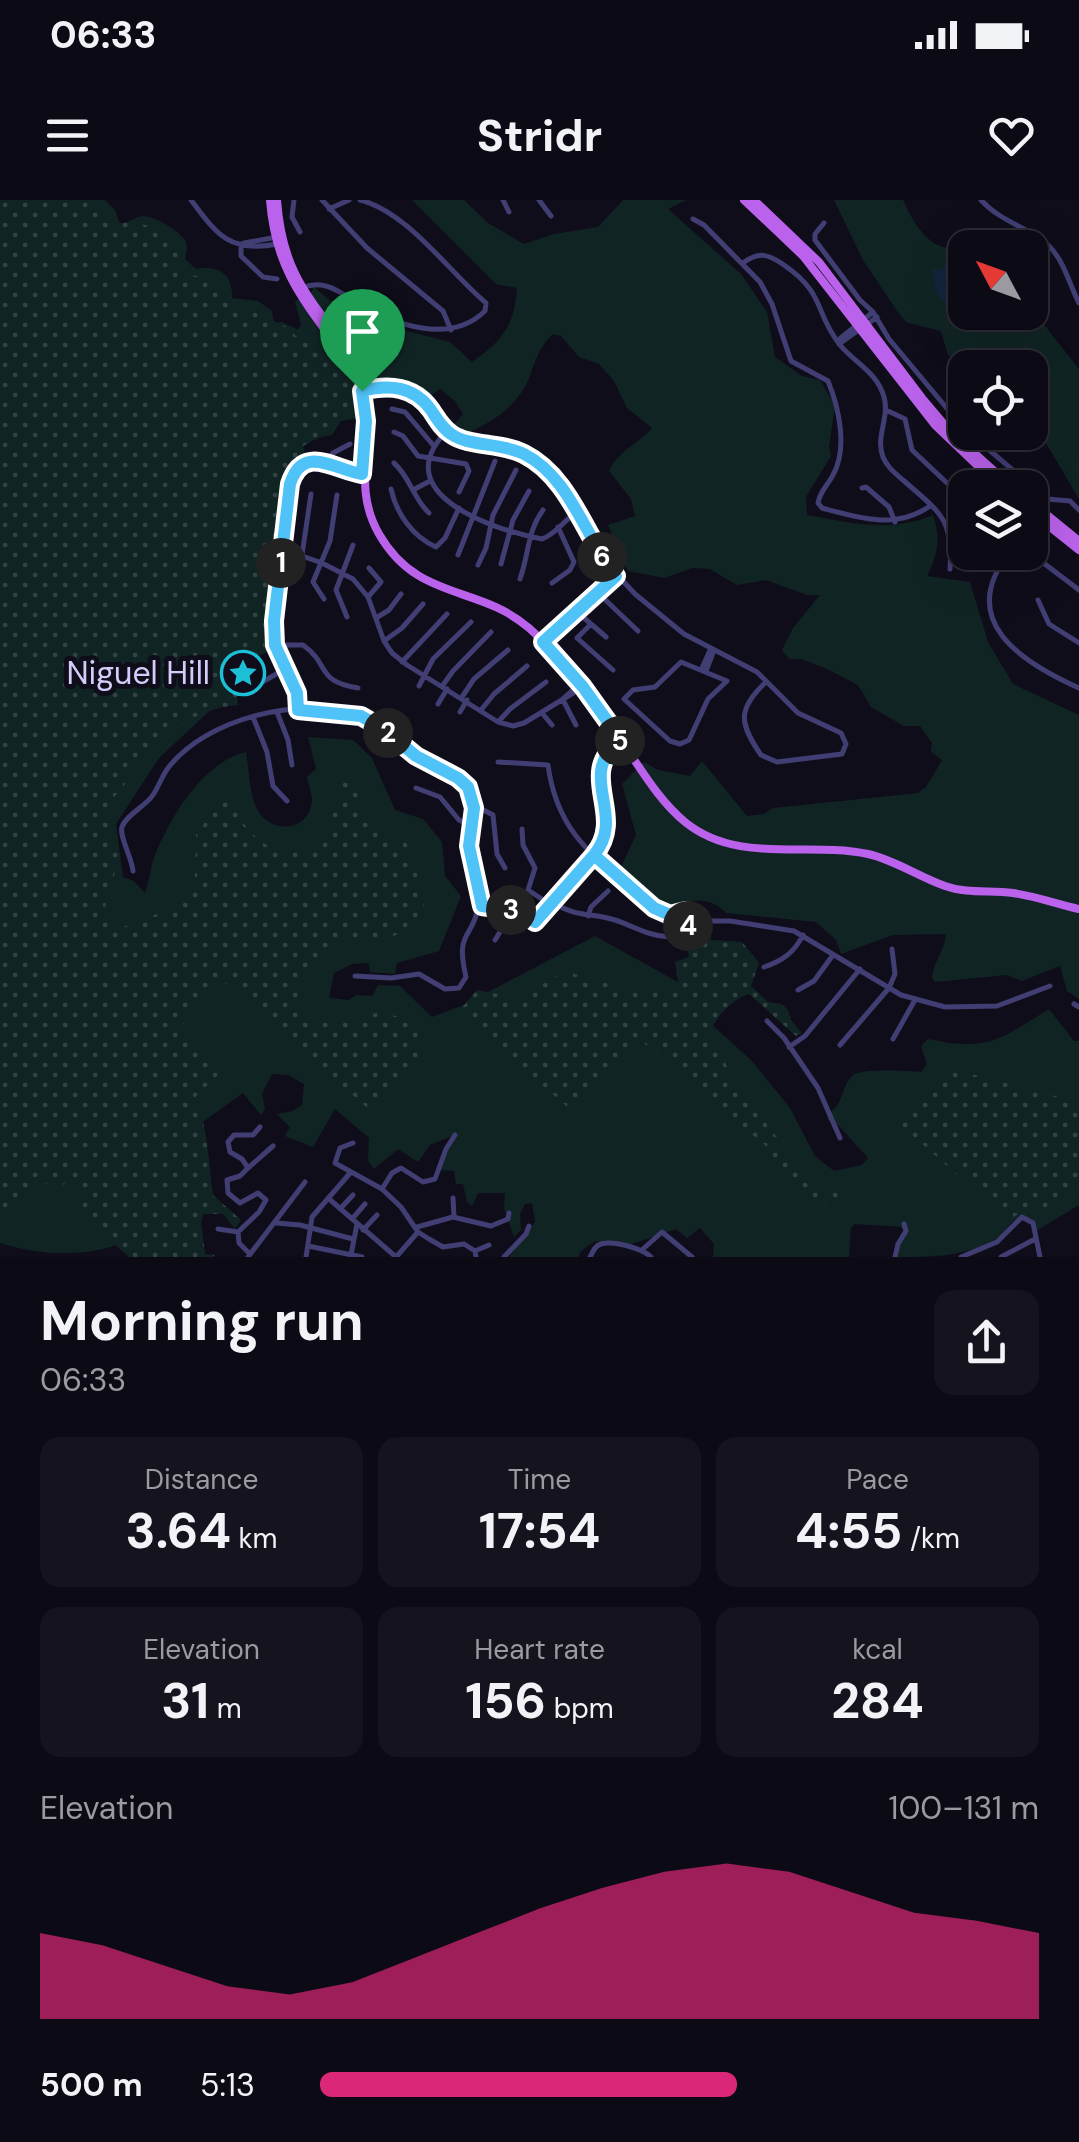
<!DOCTYPE html>
<meta charset="utf-8">
<style>
body{margin:0;font-family:"DM Sans",sans-serif;background:#15131d;color:#f1f3f6;height:100vh;display:flex;flex-direction:column;font-size:38px;white-space:nowrap}
*{box-sizing:border-box;margin:0}
p{font-size:32px;color:#9a9aa0}
.icon{flex:none;width:55px;height:55px;fill:none;stroke:currentColor;stroke-width:2;stroke-linecap:round;stroke-linejoin:round}
.map{position:relative;height:1057px;overflow:hidden}
.side{display:flex;flex-direction:column;background:#0c0a14;flex:1}
.side>*{flex:none}
.needle{width:65px;rotate:311deg}
.buttons{position:absolute;left:948px;top:30px;display:grid;gap:20px}
.buttons a{display:grid;place-items:center;width:100px;height:100px;border-radius:20px;background:#0c0a14;box-shadow:0 10px 40px #0002,0 0 0 2px #2c2b34;font-size:50px}
.pin{position:absolute;display:grid;place-items:center;width:85px;height:85px;color:#fff;margin:-102px -42px;border-radius:50% 50% 50% 0;rotate:-45deg;box-shadow:0 0 10px #0007}
.pin .icon{rotate:45deg}
.km{position:absolute;width:50px;height:50px;margin:-25px;border-radius:50%;background:#222;color:#fff;font-size:28px;line-height:50px;text-align:center}
.round{display:grid;place-items:center;flex:none;width:105px;height:105px;border-radius:20px;background:#15131d}
.head{display:flex;align-items:center;justify-content:space-between;height:170px;padding:0 40px}
h1{font-size:55px;font-weight:700;line-height:75px}
.metrics{display:grid;grid-template-columns:repeat(3,1fr);gap:15px;height:170px;padding:10px 40px}
.metrics div{display:grid;align-content:center;border-radius:20px;background:#15131d;text-align:center}
.metrics b{font-size:50px;font-weight:700}
.metrics small{font-size:28px;font-weight:400}
.metrics p{font-size:28px}
.chart{height:280px;padding:20px 40px}
.chart p{display:flex;justify-content:space-between}
.chart svg{width:100%;height:180px;margin-top:10px;fill:#db2777;opacity:.7}
ul{padding:0 40px;list-style:none;font-size:32px}
li{display:grid;grid-template-columns:160px 120px 1fr;align-items:center;height:75px}
li i{height:25px;border-radius:12px;background:#db2777}
.status{display:flex;justify-content:space-between;align-items:center;height:70px;padding:0 50px;background:#0c0a14;direction:ltr}
.status svg{height:28px;fill:currentColor}
header{display:flex;justify-content:space-between;align-items:center;height:130px;padding:0 40px;background:#0c0a14;font-size:45px;font-weight:700}
.map>svg:first-child{display:block}
.green{fill:#112424}
.park{fill:url(#park-dots)}
.water{fill:#13243e}
.lines{fill:none;stroke-linecap:round;stroke-linejoin:round}
.minor{stroke:#413e74;stroke-width:5}
.major{stroke:#ba62eb;stroke-width:8}
.route-casing{stroke:#fff;stroke-width:20}
.route{stroke:#4fc3f7;stroke-width:12}
.labels{text-anchor:middle;dominant-baseline:central;stroke-width:10;stroke-linejoin:round;paint-order:stroke}
.poi-label{font-size:32px;fill:#d3cef9;stroke:#100d1b;text-anchor:end}
</style>
<div class="status"><b>06:33</b><svg viewBox="0 0 49 12"><path d="M0 12V9h3v3zM5 12V6h3v6zM10 12V3h3v9zM15 12V0h3v12zM26 1h20v11H26zM47 4h2v5h-2z"/></svg></div>
<header><svg class="icon" aria-label="menu" viewBox="0 0 24 24"><path d="M4 6h16M4 12h16M4 18h16"/></svg>Stridr<svg class="icon" aria-label="heart" viewBox="0 0 24 24"><path d="M12 20l-8-8c-3-5 5-10 8-4 3-6 11-1 8 4z"/></svg></header>
<div class="map">
<svg width="1079" height="1057" viewBox="0 0 1079 1057">
<defs>
<pattern id="park-dots" width="8" height="8" patternUnits="userSpaceOnUse" patternTransform="scale(2.5)"><rect width="8" height="8" fill="#112424"/><path d="M2 2h.1M6 6h.1" fill="none" stroke="#334345" stroke-width="1.8" stroke-linecap="round"/></pattern>
</defs>
<rect width="100%" height="100%" fill="#100d1b"/>
<path class="green" d="M 0,0 L 105,0 L 115,10 L 120,25 C 128,23 136,16 144,16 C 154,16 182,32 186,42 C 188,49 186,53 185,59 L 196,69 C 219,65 233,74 232,98 L 258,101 L 272,111 L 274,124 L 282,122 L 298,130 L 301,125 L 295,101 L 310,95 L 314,87 L 348,116 L 450,142 L 472,162 C 503,140 514,126 517,88 L 496,84 L 412,0 L 464,0 L 488,23 L 524,44 L 554,34 L 598,27 L 623,0 L 686,0 L 668,9 L 741,74 L 767,112 L 775,157 L 802,176 L 820,180 L 835,206 L 829,247 L 831,256 L 806,297 L 807,315 C 851,323 891,333 933,315 C 941,338 938,355 927,376 L 970,382 L 988,442 L 1013,484 L 1079,515 L 1079,799 L 1067,791 L 1060,766 L 1022,781 L 1007,775 L 935,782 L 932,777 C 934,761 945,750 946,734 L 893,735 L 841,754 L 836,740 L 816,722 L 726,713 C 708,694 689,701 666,706 L 620,669 L 636,635 L 622,584 L 644,562 L 658,570 L 690,576 L 702,561 L 747,616 L 764,614 L 773,608 L 918,593 L 926,587 L 942,560 L 931,552 L 932,543 L 920,526 L 904,526 L 871,507 L 858,485 L 825,468 L 801,459 L 789,459 L 782,450 L 793,428 L 820,395 L 807,395 L 766,380 L 737,385 L 710,369 L 693,368 L 664,378 L 628,371 L 608,325 L 635,316 L 631,299 L 609,271 C 619,250 637,245 652,228 L 627,208 L 614,181 L 599,164 L 579,157 L 561,136 L 553,134 C 539,147 536,159 530,176 C 519,205 492,223 465,234 L 452,227 L 463,214 L 455,201 L 440,189 L 429,197 L 403,182 L 371,180 L 357,218 L 341,221 L 332,235 C 315,237 304,244 293,258 L 218,503 L 159,558 L 116,624 L 123,677 L 134,681 L 145,693 C 150,680 150,667 155,655 C 171,616 203,562 246,552 C 249,569 249,591 256,607 C 268,635 310,633 312,600 C 312,593 308,584 307,577 L 316,569 L 308,537 L 353,540 L 372,558 L 395,610 L 423,619 L 442,642 L 445,676 L 461,696 L 439,751 L 397,763 L 395,774 L 370,772 L 369,763 L 352,764 L 334,773 L 329,798 L 349,800 L 356,795 L 372,796 L 378,785 L 400,786 L 432,817 L 461,806 L 595,736 L 692,790 L 696,810 L 753,862 L 790,908 L 815,956 L 834,971 L 862,965 L 868,958 L 838,925 L 828,920 L 827,914 C 845,904 840,889 852,876 C 860,868 909,871 921,872 L 927,864 L 921,846 L 928,839 C 989,852 999,840 1049,809 L 1074,841 L 1079,841 L 1079,1005 L 1036,1031 L 1032,1019 C 1012,1011 1009,1031 995,1040 C 964,1057 929,1057 894,1057 L 904,1030 L 901,1027 L 855,1024 L 851,1028 L 849,1057 L 713,1057 L 714,1044 L 700,1028 L 687,1038 L 676,1029 L 626,1046 L 595,1041 L 581,1051 L 578,1057 L 509,1057 L 535,1022 L 532,1003 L 525,1004 L 520,1014 L 521,1030 L 514,1037 L 504,1008 L 505,993 L 478,993 L 472,1006 L 467,1002 L 463,984 L 456,984 L 454,971 L 439,970 L 452,936 L 430,945 L 418,962 L 398,949 L 374,969 L 368,961 L 369,938 L 335,909 L 313,947 L 285,936 L 290,927 L 277,914 L 293,911 L 302,905 L 304,884 L 288,875 L 272,874 L 262,894 L 265,909 L 261,915 L 243,893 L 200,924 L 204,1012 L 192,1057 L 116,1045 C 84,1057 36,1055 0,1043 Z
M 834,0 L 903,0 C 910,16 922,39 940,46 C 947,49 957,48 965,50 L 965,112 L 1030,112 L 1030,107 L 1079,169 L 1079,299 L 1030,216 L 1030,168 L 966,167 L 948,155 L 941,131 L 906,122 L 897,111 L 863,60 Z"/>
<path class="park" d="M 0,0 L 97,0 L 119,23 C 146,21 161,29 180,48 L 181,64 L 194,76 L 207,74 L 222,85 L 231,102 L 289,128 L 301,142 L 321,144 L 349,186 L 354,186 L 358,209 L 303,246 L 306,260 L 295,267 L 286,281 L 272,416 L 266,431 L 269,451 L 245,463 L 235,475 L 238,505 C 175,510 148,558 110,602 L 111,637 L 120,660 L 106,696 L 105,716 L 118,729 L 165,711 L 195,678 L 196,635 L 223,597 L 232,600 C 242,633 279,667 315,644 C 323,638 327,626 331,618 C 338,604 343,588 339,573 L 347,571 C 362,588 360,610 374,627 C 383,639 398,636 407,644 C 414,650 425,707 425,718 L 394,736 L 339,741 L 302,770 L 298,802 L 315,820 L 334,822 L 382,812 L 418,823 L 424,833 L 418,845 L 424,852 L 372,912 L 222,780 L 177,831 L 221,872 L 194,898 C 208,922 209,968 213,995 L 241,1020 L 235,1029 L 223,1014 L 200,1014 L 205,1054 L 215,1055 L 213,1057 L 129,1057 L 73,1007 L 82,995 L 67,981 L 56,992 L 37,976 L 0,1018 Z
M 647,706 L 667,719 L 679,732 L 694,727 L 710,726 L 711,740 L 742,742 L 759,763 L 751,786 L 768,802 L 781,804 L 788,810 L 791,820 L 802,833 L 796,836 L 749,794 C 736,797 713,818 711,832 C 710,841 718,844 721,852 C 732,875 727,890 758,898 C 761,908 764,920 769,928 C 772,933 777,936 780,940 C 798,971 796,992 842,992 L 830,1005 L 794,990 L 767,947 L 637,837 L 572,911 L 458,812 L 477,790 L 520,798 L 565,771 L 633,791 L 673,794 L 679,788 L 675,762 L 689,757 L 687,740 Z
M 945,867 L 1063,898 L 1079,907 L 1079,989 C 1065,1002 1043,1017 1024,1010 L 1009,1020 L 897,922 Z"/>
<path class="water" d="M 947,61 L 965,66 L 965,76 L 949,77 L 945,86 L 965,101 L 965,112 L 984,113 L 981,119 L 959,115 C 955,105 943,104 937,93 C 934,86 935,77 932,69 L 942,71 Z"/>
<g class="lines">
<path class="minor" d="M 191,0 C 218,36 230,53 278,44
M 294,0 L 292,17 L 300,32
M 322,0 L 367,48 L 443,111 L 451,130
M 503,0 L 509,12
M 539,0 L 551,16
M 981,0 C 1001,22 1028,27 1048,45 C 1064,60 1069,84 1079,103
M 329,9 L 349,0
M 693,19 L 704,25 L 760,82 L 772,104 L 791,161 L 828,181 C 839,208 848,248 833,275 C 828,285 820,291 818,303 L 822,308 C 859,318 896,330 930,306
M 824,23 L 815,34 L 815,40 L 860,100 L 873,112 L 889,139 L 965,230
M 244,43 L 277,37
M 241,44 L 241,56 L 263,77 L 277,79
M 743,63 C 759,51 768,54 784,65 C 826,94 814,112 840,145 C 855,163 877,172 884,197 C 890,217 875,237 883,257 C 887,267 895,273 903,280 C 939,312 954,318 950,369
M 302,88 C 329,77 344,97 367,109 C 403,127 452,143 485,111 L 486,103 C 449,72 408,12 360,0
M 837,141 L 873,112
M 839,144 L 877,117
M 363,191 L 388,186 L 406,190 L 427,205 L 454,237 L 469,242 L 502,245 L 537,262 L 556,279 L 606,363 L 635,394 L 684,434 L 757,472 L 798,513 L 841,533 L 846,544 L 842,554 L 777,562 L 761,555 C 739,523 737,509 766,482
M 392,209 L 405,212 L 433,245
M 888,211 L 905,219 L 912,250 L 965,300
M 447,231 C 385,293 493,330 542,339 C 555,335 564,320 576,313
M 394,232 L 403,236 L 418,256 L 466,264 L 469,271 L 459,292
M 968,232 L 1047,299 L 1070,301 L 1079,310
M 327,262 L 333,253 L 350,244
M 394,263 C 410,277 413,298 429,313
M 862,288 L 866,287 L 889,307 L 895,322
M 391,289 C 396,313 413,337 436,347 L 445,338 L 459,308
M 413,290 L 430,281
M 282,349 L 322,363 L 353,379 L 368,397 L 384,441 L 392,453 L 407,465 L 498,522 L 513,526 L 524,523 L 583,487
M 1010,352 C 955,420 1021,462 1079,488
M 1029,352 L 1079,390
M 302,355 L 311,294
M 458,355 L 495,261
M 501,364 L 513,320 L 529,291
M 478,365 L 486,348 L 493,315 L 516,270
M 520,379 C 529,354 527,332 543,310
M 552,383 L 570,370 L 574,362 L 558,327
M 597,392 L 638,431
M 368,397 L 381,382 L 369,368
M 324,399 L 313,382 L 330,341 L 337,295
M 1038,400 L 1049,424 L 1079,443
M 576,411 L 606,437
M 347,417 L 336,390 L 353,345
M 376,418 L 389,410 L 401,394
M 590,425 L 577,438 L 613,470
M 384,441 L 402,428 L 423,404
M 543,442 L 615,376
M 275,445 L 303,445 C 331,465 315,481 358,488
M 402,462 L 447,414
M 681,462 L 727,481 L 708,499 L 689,540 L 680,544 L 670,541 L 624,499 L 633,490 L 655,487 Z
M 702,468 L 711,448
M 706,471 L 714,450
M 257,485 L 287,468
M 443,485 L 453,471 L 491,432
M 419,486 L 433,459 L 471,422
M 462,497 L 474,479 L 508,450
M 564,498 L 580,484
M 563,500 L 576,525
M 438,504 L 447,489
M 299,510 L 297,493 L 271,439 L 291,278 C 313,249 334,269 362,274
M 481,510 L 494,494 L 527,466
M 277,512 L 288,540 L 292,565
M 460,512 L 467,500
M 542,513 L 552,525
M 253,517 L 267,552 L 273,586 L 287,601
M 498,522 L 510,509 L 546,482
M 498,562 L 548,565 C 558,640 602,661 654,708 C 666,713 672,722 683,728 L 690,720 L 686,711 L 670,715
M 416,588 L 440,597 L 459,620 L 472,626
M 474,605 L 493,615 L 497,654 L 505,668
M 522,629 L 523,645 L 535,668 L 528,690 L 551,705
M 133,671 C 132,658 119,636 122,627 C 126,615 146,606 153,595 C 159,586 162,576 168,568 C 207,518 299,496 358,515 C 380,522 396,541 414,555 C 430,567 454,570 467,586 C 481,605 469,625 469,645 C 469,666 482,684 479,705 C 472,741 455,730 466,777 L 459,788 L 445,789 L 419,774 L 391,778 L 355,776
M 553,702 C 573,717 593,713 615,720 C 636,727 645,735 669,737
M 479,703 L 506,705 L 535,722 C 553,704 595,661 605,639 C 621,602 575,573 621,540
M 479,703 L 509,709
M 588,716 L 591,707 L 608,691
M 699,721 L 730,721 L 794,731 L 901,795 L 945,807 L 997,806 L 1050,786
M 495,740 L 513,711
M 764,767 C 782,761 794,753 803,735
M 798,790 L 814,781 L 833,755
M 1074,804 L 1079,807
M 767,821 L 784,838 L 818,888 L 840,938
M 893,839 L 915,800
M 840,845 L 889,788 L 895,774 L 892,749
M 789,847 L 805,836 L 860,769
M 353,943 L 340,948 L 335,963 L 382,989 L 401,1007 L 418,1032 L 429,1039 L 443,1047 L 464,1044 L 475,1051 L 476,1057
M 248,968 L 273,946
M 382,989 L 392,973 L 401,968 L 423,982 L 435,979 L 446,949 L 455,935
M 328,998 L 396,1057
M 453,998 L 454,1017
M 340,1009 L 353,995
M 352,1019 L 365,1004
M 276,1023 L 300,1025 L 353,1039
M 417,1027 L 453,1017 L 491,1026 L 508,1019 L 509,1013
M 218,1029 L 238,1032
M 363,1030 L 377,1015
M 238,1032 L 259,1012 L 266,1000 L 258,993 L 240,1003 L 228,993 L 227,980 L 240,976 L 248,968 L 242,959 L 230,952 L 228,942 L 234,935 L 253,935 L 260,927
M 238,1032 L 239,1043 L 250,1054
M 308,1046 L 362,1057
M 643,1049 L 662,1032 L 692,1057
M 475,1051 L 489,1045
M 351,1055 L 357,1024
M 397,1056 L 418,1032
M 248,1057 L 305,982
M 306,1057 L 312,1017 L 351,972
M 504,1057 L 526,1034 L 529,1026
M 590,1057 C 593,1052 594,1046 601,1044 C 614,1040 643,1049 651,1057
M 895,1057 L 898,1044 L 906,1031 L 904,1024
M 961,1057 L 997,1042 L 1022,1017 L 1033,1023 L 1040,1057
M 1001,1057 L 1035,1039"/>
<path class="major" d="M 270,0 C 275,67 302,99 340,150 L 345,152
M 277,0 C 282,69 305,93 345,146 L 345,152 C 354,167 362,183 365,200 C 374,248 352,287 379,334 C 418,402 478,384 529,428 C 564,459 594,500 620,539 C 640,567 658,600 685,622 C 738,665 807,641 868,654 C 895,660 919,677 945,686 C 967,694 990,690 1013,693 C 1035,696 1057,704 1079,709
M 744,0 L 803,56 L 935,225 L 1001,288
M 754,0 L 819,62 L 922,198 L 950,231 L 1013,288
M 1030,301 L 1079,341
M 1030,311 L 1079,350"/>
</g>
<g class="lines">
<defs>
<path id="route" d="M 362,191 L 366,221 L 362,274 C 335,270 303,243 290,284 L 274,421 L 275,445 L 297,493 L 298,510 L 361,516 L 382,528 L 416,556 L 458,578 L 468,587 L 474,608 L 469,646 L 482,706 L 522,712 L 535,722 L 594,655 L 654,708 L 670,715 L 686,711 L 690,716 L 688,726 L 683,728 L 670,715 L 654,708 L 594,655 C 628,614 574,575 621,540 L 583,487 L 543,442 L 616,376 C 585,337 570,277 524,254 C 500,242 469,247 451,234 C 442,228 437,219 431,210 C 414,186 389,184 362,191"/>
</defs>
<use href="#route" class="route-casing"/>
<use href="#route" class="route"/>
</g>
<defs>
<symbol id="sight-ring" viewBox="-11 -11 22 22"><circle r="9.5" fill="#100d1b" stroke="#1cc0d6" stroke-width="1.5"/><path d="M0-6L1.8-2.2L6-1.7L2.9 1.2L3.7 5.4L0 3.3L-3.7 5.4L-2.9 1.2L-6-1.7L-1.8-2.2Z" fill="#1cc0d6"/></symbol>
</defs>
<g fill-rule="evenodd">
<use href="#sight-ring" x="218" y="448" width="50" height="50"/>
</g>
<g class="labels">
<g class="poi-label">
<text x="210" y="473">Niguel Hill</text>
</g>
</g>
</svg>
<div class="buttons">
<a><svg class="needle" viewBox="-14 -14 28 28"><path d="M0-13l5 13h-10z" fill="#e53935"/><path d="M0 13l5-13h-10z" fill="#9a9aa0"/></svg></a>
<a><svg class="icon" aria-label="locate" viewBox="0 0 24 24"><circle cx="12" cy="12" r="6"/><path d="M12 2v4M12 18v4M2 12h4M18 12h4"/></svg></a>
<a><svg class="icon" aria-label="layers" viewBox="0 0 24 24"><path d="M12 4l9 5-9 5-9-5zM3 14l9 5 9-5"/></svg></a>
</div>
<div class="pin" style="left:362px;top:191px;background:#1e9e55"><svg class="icon" aria-label="arrive" viewBox="0 0 24 24"><path d="M6 21V4h12l-3 4 3 4H6"/></svg></div>
<b class="km" style="left:281px;top:363px">1</b>
<b class="km" style="left:388px;top:533px">2</b>
<b class="km" style="left:511px;top:710px">3</b>
<b class="km" style="left:688px;top:726px">4</b>
<b class="km" style="left:620px;top:541px">5</b>
<b class="km" style="left:602px;top:357px">6</b>
</div>
<section class="side">
<div class="head"><div><h1>Morning run</h1><p>06:33</p></div><a class="round"><svg class="icon" aria-label="share" viewBox="0 0 24 24"><path d="M12 15V3M7 8l5-5 5 5M5 13v7h14v-7"/></svg></a></div>
<div class="metrics">
<div><p>Distance</p><b>3.64<small> km</small></b></div>
<div><p>Time</p><b>17:54</b></div>
<div><p>Pace</p><b>4:55<small> /km</small></b></div>
</div>
<div class="metrics">
<div><p>Elevation</p><b>31<small> m</small></b></div>
<div><p>Heart rate</p><b>156<small> bpm</small></b></div>
<div><p>kcal</p><b>284</b></div>
</div>
<div class="chart"><p><span>Elevation</span>100–131 m</p>
<svg viewBox="0 0 160 44" preserveAspectRatio="none"><path d="M0 44V23L10 26L20 31L30 36L40 38L50 35L60 29L70 23L80 17L90 12L100 8L110 6L120 8L130 13L140 18L150 20L160 23V44z"/></svg>
</div>
<ul>
<li><b>500 m</b>5:13<i style="width:58%"></i></li>
</ul>
</section>
